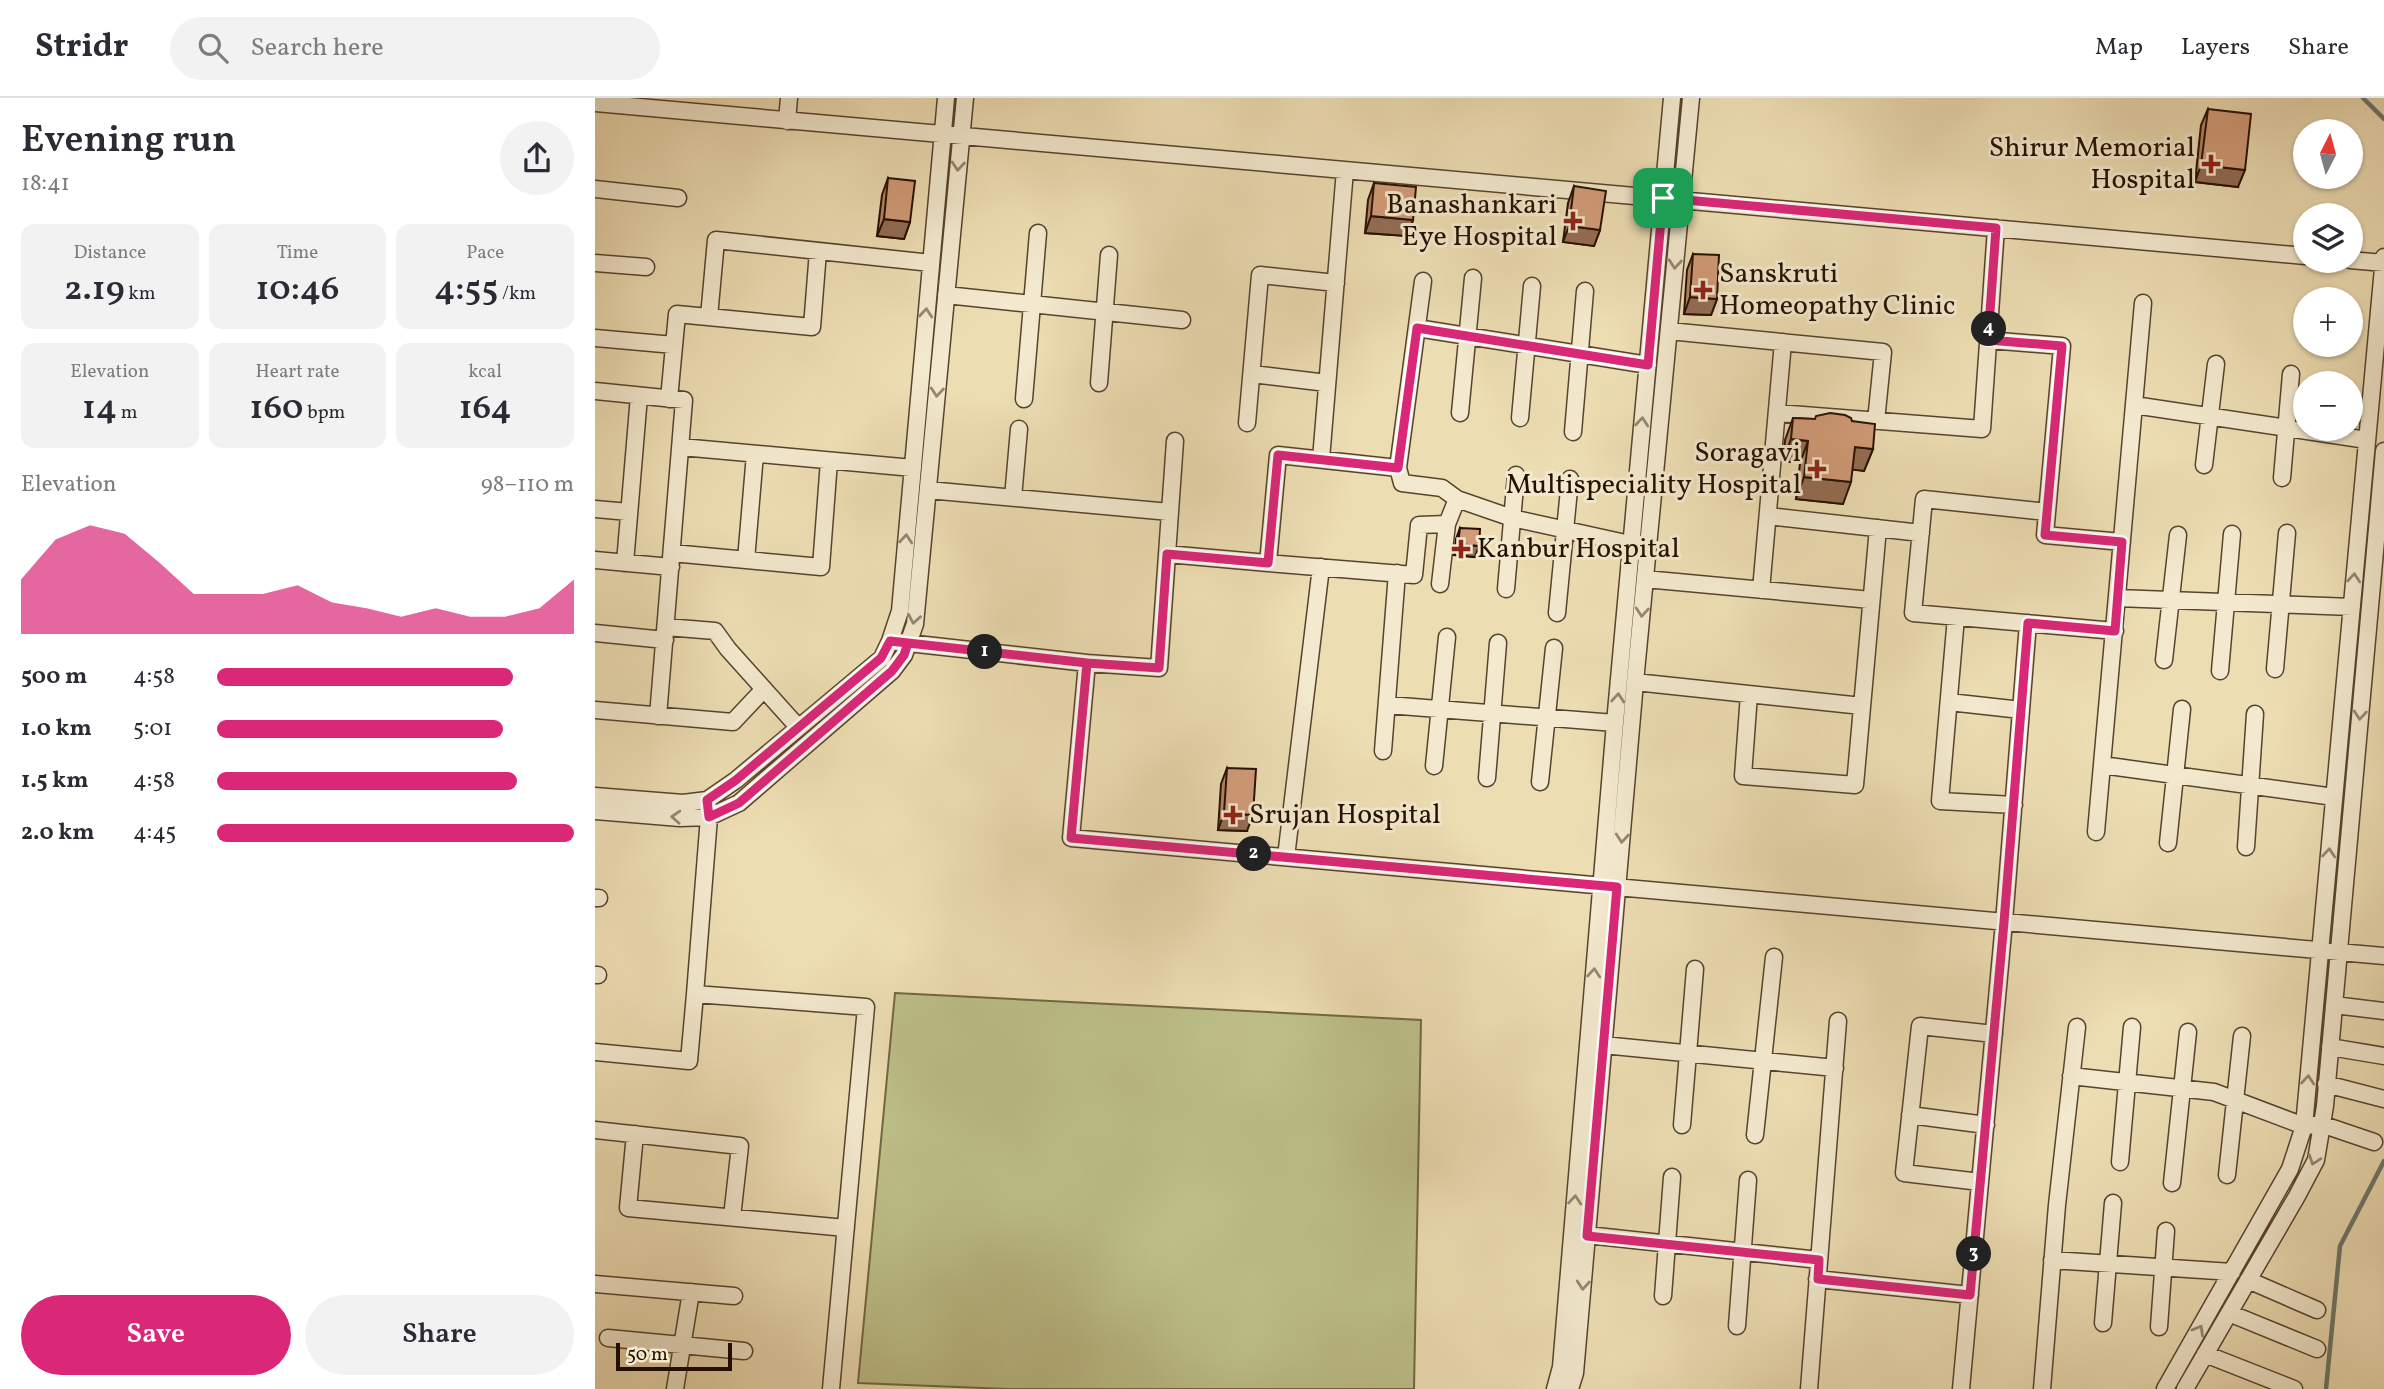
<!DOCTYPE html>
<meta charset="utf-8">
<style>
body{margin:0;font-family:Vollkorn,serif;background:#f2f2f3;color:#2b2b33;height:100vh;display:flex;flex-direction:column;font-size:26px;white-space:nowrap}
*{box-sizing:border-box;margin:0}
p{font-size:23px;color:#7c7c81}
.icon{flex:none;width:38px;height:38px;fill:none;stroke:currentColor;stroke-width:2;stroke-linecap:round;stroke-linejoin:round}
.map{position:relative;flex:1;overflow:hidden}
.sheet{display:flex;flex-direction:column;background:#fff;width:595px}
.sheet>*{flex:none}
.needle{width:46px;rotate:6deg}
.buttons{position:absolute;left:1698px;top:21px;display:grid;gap:14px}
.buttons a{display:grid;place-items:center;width:70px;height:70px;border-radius:50%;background:#fff;box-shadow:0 2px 5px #0004;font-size:35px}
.scale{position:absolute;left:21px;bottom:18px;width:116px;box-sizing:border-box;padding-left:7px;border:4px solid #251000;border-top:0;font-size:19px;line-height:24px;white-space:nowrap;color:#251000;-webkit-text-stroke:5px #f3e9ce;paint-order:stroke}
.pin{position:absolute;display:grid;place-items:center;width:60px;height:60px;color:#fff;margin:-30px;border-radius:14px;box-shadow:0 4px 10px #0006}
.km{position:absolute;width:35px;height:35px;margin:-18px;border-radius:50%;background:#222;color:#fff;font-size:19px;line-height:35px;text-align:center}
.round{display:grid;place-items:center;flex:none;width:74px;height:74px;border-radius:37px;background:#f2f2f3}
.summary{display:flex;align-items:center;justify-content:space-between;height:119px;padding:0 21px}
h1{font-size:38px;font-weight:600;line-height:52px}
.metrics{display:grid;grid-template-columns:repeat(3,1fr);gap:10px;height:119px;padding:7px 21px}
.metrics div{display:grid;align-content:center;border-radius:14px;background:#f2f2f3;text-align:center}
.metrics b{font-size:35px;font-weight:600}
.metrics small{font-size:19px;font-weight:400}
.metrics p{font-size:19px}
.chart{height:196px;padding:14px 21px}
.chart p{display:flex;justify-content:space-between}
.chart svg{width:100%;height:126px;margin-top:7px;fill:#db2777;opacity:.7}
.action{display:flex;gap:14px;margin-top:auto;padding:14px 21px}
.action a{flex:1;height:80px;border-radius:42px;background:#db2777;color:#fff;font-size:28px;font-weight:600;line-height:80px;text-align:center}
.action a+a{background:#f2f2f3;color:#2b2b33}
ul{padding:0 21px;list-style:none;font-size:23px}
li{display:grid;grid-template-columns:112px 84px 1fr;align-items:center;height:52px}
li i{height:18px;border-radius:9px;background:#db2777}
header{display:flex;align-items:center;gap:42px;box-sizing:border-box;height:98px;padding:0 35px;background:#fff;border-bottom:2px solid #e1e1e2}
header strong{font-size:33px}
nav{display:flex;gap:38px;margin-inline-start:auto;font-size:24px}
.search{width:490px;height:63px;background:#f2f2f3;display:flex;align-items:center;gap:18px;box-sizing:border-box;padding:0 24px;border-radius:38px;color:#7c7c81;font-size:26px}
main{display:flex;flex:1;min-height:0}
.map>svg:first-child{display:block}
.green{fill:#bdbf89;stroke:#716844;stroke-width:2}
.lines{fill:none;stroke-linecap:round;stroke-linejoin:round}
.stream{stroke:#6b776b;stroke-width:4.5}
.minor-casing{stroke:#57432d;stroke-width:19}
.minor{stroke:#f3e9ce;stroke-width:16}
.wall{fill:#b58567;stroke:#251000;stroke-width:2}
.shaded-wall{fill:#936c54;stroke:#251000;stroke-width:2}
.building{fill:#d29b78;stroke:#251000;stroke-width:2}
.oneway{stroke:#968771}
.route-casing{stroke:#fff;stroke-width:14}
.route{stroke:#db2777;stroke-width:9}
.poi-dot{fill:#8f2418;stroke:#f3e9ce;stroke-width:2.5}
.labels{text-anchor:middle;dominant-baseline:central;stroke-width:6;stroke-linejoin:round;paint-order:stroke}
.poi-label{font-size:28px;fill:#251000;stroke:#f3e9ce;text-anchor:end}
</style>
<header>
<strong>Stridr</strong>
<div class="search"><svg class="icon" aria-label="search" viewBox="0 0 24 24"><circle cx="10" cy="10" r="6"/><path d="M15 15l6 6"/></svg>Search here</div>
<nav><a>Map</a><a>Layers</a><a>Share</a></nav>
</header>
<main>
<section class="sheet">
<div class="summary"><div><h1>Evening run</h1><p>18:41</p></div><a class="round"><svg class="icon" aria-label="share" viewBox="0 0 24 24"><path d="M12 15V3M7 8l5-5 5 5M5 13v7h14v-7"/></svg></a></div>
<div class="metrics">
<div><p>Distance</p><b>2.19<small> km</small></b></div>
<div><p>Time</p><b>10:46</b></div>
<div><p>Pace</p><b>4:55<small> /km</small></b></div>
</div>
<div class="metrics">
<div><p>Elevation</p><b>14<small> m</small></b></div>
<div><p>Heart rate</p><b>160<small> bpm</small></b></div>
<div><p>kcal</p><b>164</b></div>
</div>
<div class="chart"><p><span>Elevation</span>98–110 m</p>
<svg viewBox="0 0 160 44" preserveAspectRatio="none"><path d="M0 44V25L10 11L20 6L30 9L40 19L50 30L60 30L70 30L80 27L90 33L100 35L110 38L120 35L130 38L140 38L150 35L160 25V44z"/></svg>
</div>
<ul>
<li><b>500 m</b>4:58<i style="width:83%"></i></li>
<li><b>1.0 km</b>5:01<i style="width:80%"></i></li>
<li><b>1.5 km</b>4:58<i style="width:84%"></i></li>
<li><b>2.0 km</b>4:45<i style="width:100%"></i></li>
</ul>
<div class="action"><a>Save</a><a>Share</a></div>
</section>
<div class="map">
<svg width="1789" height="1291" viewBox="0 0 1789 1291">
<rect width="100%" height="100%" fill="#edddb3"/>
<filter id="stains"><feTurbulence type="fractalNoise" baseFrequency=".00286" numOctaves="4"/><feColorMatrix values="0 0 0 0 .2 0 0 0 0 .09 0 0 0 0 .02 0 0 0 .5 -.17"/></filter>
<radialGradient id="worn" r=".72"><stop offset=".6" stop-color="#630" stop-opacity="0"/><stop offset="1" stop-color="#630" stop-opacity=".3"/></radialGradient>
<path class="green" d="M 300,895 L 826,922 L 819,1291 L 412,1291 L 263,1285 Z"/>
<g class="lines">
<path class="stream" d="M 1768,0 L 1789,21
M 1731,1291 L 1745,1148 L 1789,1063"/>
<defs>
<path id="minor" d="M 0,5 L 1710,158
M 192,23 L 194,0
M 0,91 L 83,100
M 1755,162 L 1789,165
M 0,165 L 51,169
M 351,197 L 587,222
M 114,219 L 121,142 L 336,165
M 822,230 L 1053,267
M 1074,233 L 1288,254 L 1281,323
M 0,240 L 79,247
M 1393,242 L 1467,248 L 1450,437 L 1527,444
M 657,276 L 732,285
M 504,285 L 514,157
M 0,293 L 89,302 L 63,618
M 74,301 L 82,216 L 217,229 L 223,153
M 429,301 L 443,135
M 1539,307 L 1772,342
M 865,315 L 878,180
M 1182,315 L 1387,331 L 1401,130
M 925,320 L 937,188
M 652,325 L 665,177 L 741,185
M 978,334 L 990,193
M 86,349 L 318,370
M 726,361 L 750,72
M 1609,367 L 1621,266
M 803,370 L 828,183
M 1687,380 L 1696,276
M 333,392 L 575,414
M 418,400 L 424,331
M 0,411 L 34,414
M 1452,414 L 1329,401 L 1318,515 L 1520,533
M 1173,418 L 1326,435
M 852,426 L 824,427 L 819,477 L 673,465 L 683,357 L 803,370 L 807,385 L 847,390 L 862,401 L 917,420 L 1044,448
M 77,455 L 226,469 L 234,363
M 572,456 L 673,465
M 0,462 L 76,469
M 151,462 L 160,356
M 30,465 L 44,298
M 1050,481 L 1276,502
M 845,486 L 852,426 L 862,401
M 911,491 L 921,377
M 1166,492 L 1188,244
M 1522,500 L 1757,509
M 962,515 L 975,381
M 1361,519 L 1345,703 L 1419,707
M 71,529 L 120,533 L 133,551 L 203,629
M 0,535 L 70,542
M 295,543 L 492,565 L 476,740 L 1789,858
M 1569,562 L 1583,437
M 492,565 L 564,570 L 580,343
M 1680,571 L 1692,435
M 1625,573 L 1637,436
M 1040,584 L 1267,608
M 1154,596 L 1148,678 L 1260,687 L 1283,430
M 1354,604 L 1426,612
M 793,607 L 1020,625
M 0,612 L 138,624 L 169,591
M 788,653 L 802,475
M 1507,667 L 1739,699
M 839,668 L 852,539
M 892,680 L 903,545
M 945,684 L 959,550
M 0,698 L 88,705 L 112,702 L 141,682 L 287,560 L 295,543 L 305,513 L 351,0
M 113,708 L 114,719 L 100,896 L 271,909 L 236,1291
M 0,713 L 85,720 L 114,719 L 144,705 L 297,573 L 309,557 L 320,526 L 370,0
M 1501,734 L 1548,205
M 1573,745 L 1587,611
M 1651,749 L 1660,616
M 691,759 L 726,469
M 0,800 L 4,800
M 0,877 L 3,877
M 1739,907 L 1789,913
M 1008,947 L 1240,970
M 1735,949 L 1789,958
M 0,954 L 94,963 L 100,896
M 1476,978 L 1619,994 L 1709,1028 L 1726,1026 L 1779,1044
M 1731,986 L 1789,1001
M 1315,1017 L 1391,1027
M 1087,1027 L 1100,871
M 0,1032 L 145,1048 L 137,1119
M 40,1036 L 33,1110 L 251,1130
M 1160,1037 L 1179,859
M 1525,1064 L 1537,929
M 1632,1077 L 1647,938
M 1385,1084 L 1309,1075 L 1325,928 L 1399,936
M 1577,1085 L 1593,934
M 992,1137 L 1224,1162
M 1457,1162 L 1637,1174
M 1222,1181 L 1375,1197
M 1653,1182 L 1722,1212
M 0,1186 L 139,1198
M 1068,1198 L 1077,1079
M 1634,1215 L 1722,1251
M 1508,1225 L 1518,1105
M 1142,1228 L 1153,1082
M 1564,1229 L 1571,1133
M 13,1240 L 149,1253
M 1610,1256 L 1699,1291
M 80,1291 L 96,1194
M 960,1291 L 966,1269 L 1020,625 L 1077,0
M 975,1291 L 980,1275 L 1040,584 L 1096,0
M 1214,1291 L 1243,923
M 1366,1291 L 1409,824 L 1433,525
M 1447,1291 L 1462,1107 L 1482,929
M 1570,1291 L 1695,1071 L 1709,1028 L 1789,159
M 1590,1291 L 1702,1098 L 1721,1062 L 1730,1008 L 1789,353"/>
</defs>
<use href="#minor" class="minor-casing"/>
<use href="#minor" class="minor"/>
</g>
<path class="wall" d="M 1613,11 L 1643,89 L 1600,84 L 1606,27 Z
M 293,80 L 315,124 L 309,141 L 282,138 L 287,97 Z
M 779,85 L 818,122 L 812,138 L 770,135 L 773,102 Z
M 979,88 L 1005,132 L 999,148 L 968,144 L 973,105 Z
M 1098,156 L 1122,201 L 1116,217 L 1089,216 L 1092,172 Z
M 1198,320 L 1257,323 L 1278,351 L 1269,373 L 1257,371 L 1248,406 L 1201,401 L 1205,365 L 1188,363 L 1190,342 Z
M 865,430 L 880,459 L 859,457 L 861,441 Z
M 632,670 L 652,733 L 623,732 L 626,686 Z"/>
<path class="shaded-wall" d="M 1606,67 L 1650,72 L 1643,89 L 1600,84 Z
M 776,118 L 818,122 L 812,138 L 770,135 Z
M 289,121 L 315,124 L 309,141 L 282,138 Z
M 974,128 L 1005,132 L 999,148 L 968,144 Z
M 1095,199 L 1122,201 L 1116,217 L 1089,216 Z
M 1196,341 L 1213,343 L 1205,365 L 1188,363 Z
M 1260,349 L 1278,351 L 1269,373 L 1252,371 Z
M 1209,379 L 1256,384 L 1248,406 L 1201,401 Z
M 863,446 L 884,448 L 880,459 L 859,457 Z
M 629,715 L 658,717 L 652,733 L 623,732 Z"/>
<path class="building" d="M 1613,11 L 1656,16 L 1650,72 L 1606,67 Z
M 293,80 L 320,83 L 315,124 L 289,121 Z
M 779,85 L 821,89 L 818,122 L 776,118 Z
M 979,88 L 1011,93 L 1005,132 L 974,128 Z
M 1098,156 L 1124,157 L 1122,201 L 1095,199 Z
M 1235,315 L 1250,317 L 1256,320 L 1257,323 L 1280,326 L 1278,351 L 1260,349 L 1256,384 L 1209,379 L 1213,343 L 1196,341 L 1198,320 L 1220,321 L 1221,318 Z
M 865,430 L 885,431 L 884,448 L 863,446 Z
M 632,670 L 661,671 L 658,717 L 629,715 Z"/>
<defs><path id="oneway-chevron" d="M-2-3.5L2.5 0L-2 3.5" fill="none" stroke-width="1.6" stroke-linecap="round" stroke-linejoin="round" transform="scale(1.75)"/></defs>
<g class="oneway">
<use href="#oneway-chevron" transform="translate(363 68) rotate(95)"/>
<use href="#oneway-chevron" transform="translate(1080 166) rotate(95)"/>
<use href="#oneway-chevron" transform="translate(331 215) rotate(-85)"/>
<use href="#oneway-chevron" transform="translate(342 294) rotate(95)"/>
<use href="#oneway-chevron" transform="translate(1047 324) rotate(-85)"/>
<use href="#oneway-chevron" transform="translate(311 441) rotate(-85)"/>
<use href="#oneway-chevron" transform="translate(1759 480) rotate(-85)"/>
<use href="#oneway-chevron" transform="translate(1047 514) rotate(95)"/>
<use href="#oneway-chevron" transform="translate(319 521) rotate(100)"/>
<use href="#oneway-chevron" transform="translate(1023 600) rotate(-85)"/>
<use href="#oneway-chevron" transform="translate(1765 617) rotate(95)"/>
<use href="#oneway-chevron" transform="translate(81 719) rotate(-177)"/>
<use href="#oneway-chevron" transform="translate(1027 740) rotate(95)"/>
<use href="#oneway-chevron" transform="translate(1734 755) rotate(-85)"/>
<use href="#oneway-chevron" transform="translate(999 875) rotate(-85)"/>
<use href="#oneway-chevron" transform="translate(1713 982) rotate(-85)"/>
<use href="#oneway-chevron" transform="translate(1719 1062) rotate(109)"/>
<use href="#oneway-chevron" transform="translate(980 1102) rotate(-85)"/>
<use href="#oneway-chevron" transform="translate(988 1187) rotate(95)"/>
<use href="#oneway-chevron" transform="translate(1604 1232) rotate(-60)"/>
</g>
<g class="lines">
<defs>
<path id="route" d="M 1068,100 L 1053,267 L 822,230 L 803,370 L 683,357 L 673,465 L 572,456 L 564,570 L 492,565 L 295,543 L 286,560 L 141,682 L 112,702 L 114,719 L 144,705 L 297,573 L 309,557 L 313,545 L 492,565 L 476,740 L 1022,789 L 992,1138 L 1224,1162 L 1223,1181 L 1375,1197 L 1409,824 L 1433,525 L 1520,533 L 1527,444 L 1450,437 L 1467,248 L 1393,242 L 1401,130 L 1068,100"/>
</defs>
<use href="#route" class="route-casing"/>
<use href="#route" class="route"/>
</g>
<g class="poi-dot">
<path d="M1612.5 55.5h7v7h7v7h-7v7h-7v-7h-7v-7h7z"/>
<path d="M974.5 112.5h7v7h7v7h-7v7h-7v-7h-7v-7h7z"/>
<path d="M1104.5 181.5h7v7h7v7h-7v7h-7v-7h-7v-7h7z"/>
<path d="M1218.5 360.5h7v7h7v7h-7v7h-7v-7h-7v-7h7z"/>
<path d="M862.5 440.5h7v7h7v7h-7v7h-7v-7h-7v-7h7z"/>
<path d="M634.5 706.5h7v7h7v7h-7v7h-7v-7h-7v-7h7z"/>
</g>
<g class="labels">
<g class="poi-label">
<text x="1600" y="50">Shirur Memorial<tspan x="1600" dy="32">Hospital</tspan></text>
<text x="962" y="107">Banashankari<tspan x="962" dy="32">Eye Hospital</tspan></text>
<text x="1124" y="176" text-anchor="start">Sanskruti<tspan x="1124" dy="32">Homeopathy Clinic</tspan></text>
<text x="1206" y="355">Soragavi<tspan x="1206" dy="32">Multispeciality Hospital</tspan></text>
<text x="882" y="451" text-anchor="start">Kanbur Hospital</text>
<text x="654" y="717" text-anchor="start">Srujan Hospital</text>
</g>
</g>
<rect width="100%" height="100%" filter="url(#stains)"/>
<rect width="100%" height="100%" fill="url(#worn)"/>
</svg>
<div class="buttons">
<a><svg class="needle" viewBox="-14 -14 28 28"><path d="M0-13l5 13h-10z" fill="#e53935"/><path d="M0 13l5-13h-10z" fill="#7c7c81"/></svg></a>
<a><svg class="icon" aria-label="layers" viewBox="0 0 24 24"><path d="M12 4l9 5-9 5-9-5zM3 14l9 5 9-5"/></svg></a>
<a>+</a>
<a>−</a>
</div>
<div class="scale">50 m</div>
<div class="pin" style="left:1068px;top:100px;background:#1e9e55"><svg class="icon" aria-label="arrive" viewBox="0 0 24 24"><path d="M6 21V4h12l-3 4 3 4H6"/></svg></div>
<b class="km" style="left:390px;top:554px">1</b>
<b class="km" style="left:659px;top:756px">2</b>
<b class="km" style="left:1379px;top:1156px">3</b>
<b class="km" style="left:1394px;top:231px">4</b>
</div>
</main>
